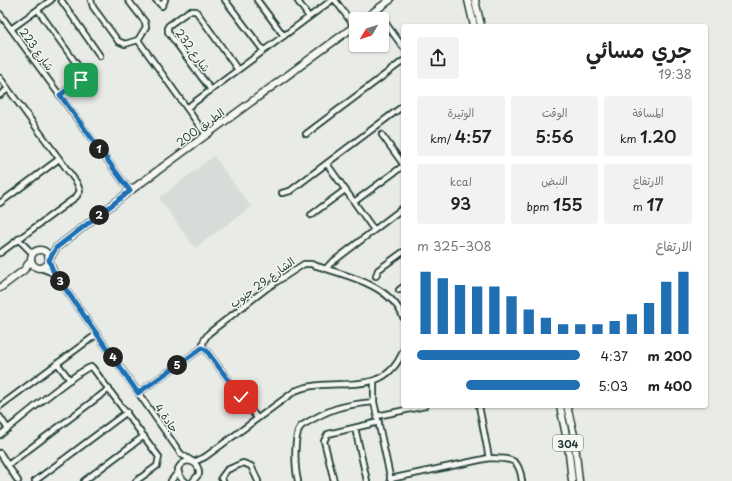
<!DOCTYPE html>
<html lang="ar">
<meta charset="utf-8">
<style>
body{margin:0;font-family:"Playpen Sans","Playpen Sans Arabic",sans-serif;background:#f2f2f2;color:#222;direction:rtl;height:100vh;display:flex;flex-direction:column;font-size:15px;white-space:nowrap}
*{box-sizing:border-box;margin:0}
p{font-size:13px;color:#767676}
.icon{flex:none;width:22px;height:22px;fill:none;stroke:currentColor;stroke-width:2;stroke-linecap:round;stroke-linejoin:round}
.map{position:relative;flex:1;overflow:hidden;direction:ltr}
.details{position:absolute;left:401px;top:24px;width:307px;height:384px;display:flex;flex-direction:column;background:#fff;border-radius:4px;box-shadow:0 1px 3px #0004;direction:rtl}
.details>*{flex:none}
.needle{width:26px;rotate:231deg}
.buttons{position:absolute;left:349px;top:12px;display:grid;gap:8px}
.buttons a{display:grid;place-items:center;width:40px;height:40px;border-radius:4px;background:#fff;box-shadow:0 1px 3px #0004;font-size:20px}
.pin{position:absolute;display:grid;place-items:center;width:34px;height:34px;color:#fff;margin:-17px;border-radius:8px;box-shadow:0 2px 6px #0006}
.km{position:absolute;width:20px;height:20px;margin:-10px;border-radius:50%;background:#222;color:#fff;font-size:11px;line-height:20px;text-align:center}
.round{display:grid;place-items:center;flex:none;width:42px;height:42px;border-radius:4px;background:#f2f2f2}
.summary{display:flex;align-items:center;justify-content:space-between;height:68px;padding:0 16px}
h1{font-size:22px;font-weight:600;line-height:30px}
.stats{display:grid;grid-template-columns:repeat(3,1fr);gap:6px;height:68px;padding:4px 16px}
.stats div{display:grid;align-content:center;border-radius:4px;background:#f2f2f2;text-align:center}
.stats b{font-size:17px;font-weight:600}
.stats small{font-size:11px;font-weight:400}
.stats p{font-size:11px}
.chart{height:112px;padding:8px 16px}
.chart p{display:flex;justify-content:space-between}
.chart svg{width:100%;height:72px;margin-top:4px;stroke:#1f6fb2;stroke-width:6}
ul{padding:0 16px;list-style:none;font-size:13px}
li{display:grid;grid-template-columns:64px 48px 1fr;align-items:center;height:30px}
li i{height:10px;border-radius:5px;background:#1f6fb2}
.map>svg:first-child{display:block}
.built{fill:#d8dcd8}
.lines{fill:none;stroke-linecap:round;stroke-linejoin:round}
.minor-casing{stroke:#1f3d34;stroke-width:8}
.major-casing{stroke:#1f3d34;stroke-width:9}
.minor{stroke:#f6f6f2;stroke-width:4.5}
.major{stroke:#f6f6f2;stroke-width:6}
.route-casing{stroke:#fff;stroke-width:8}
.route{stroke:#1f6fb2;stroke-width:5}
.labels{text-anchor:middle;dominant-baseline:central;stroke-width:3;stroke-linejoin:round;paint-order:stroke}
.shield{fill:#f6f6f2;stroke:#60746d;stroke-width:1}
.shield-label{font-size:10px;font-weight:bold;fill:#1f3d34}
.street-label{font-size:11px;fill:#1f3d34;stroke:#f6f6f2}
</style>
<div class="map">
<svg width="732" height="481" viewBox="0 0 732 481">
<rect width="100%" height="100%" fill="#e9ebe7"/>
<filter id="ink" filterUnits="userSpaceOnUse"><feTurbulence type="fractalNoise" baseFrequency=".025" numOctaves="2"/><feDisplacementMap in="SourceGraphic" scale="8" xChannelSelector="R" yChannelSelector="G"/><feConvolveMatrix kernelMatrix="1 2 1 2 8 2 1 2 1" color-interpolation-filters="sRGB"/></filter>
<g filter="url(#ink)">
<path class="built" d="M 214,156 L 251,207 L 195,248 L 159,198 Z"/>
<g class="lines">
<defs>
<path id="minor" d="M 61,0 L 100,56
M 91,0 L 93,7 L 118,41 L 125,44 L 138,40 L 146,27 L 145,22 L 128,0
M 156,0 L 162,6 L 165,0
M 225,0 L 263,50
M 257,0 L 284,36
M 297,0 L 309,17
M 335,0 L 354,26
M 38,10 L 83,73 L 81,80 L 60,95
M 376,10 L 403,47
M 0,14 L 130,191
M 11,29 L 51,0
M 138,40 L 206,135
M 0,78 L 77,183 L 80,191 L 76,197 L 0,253
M 211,90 L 168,32 L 168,26 L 189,11 L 196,11 L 238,70
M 0,95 L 8,89
M 188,107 L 332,0
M 306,134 L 403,61
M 382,135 L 403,164
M 327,164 L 374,230
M 282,193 L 290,191 L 403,106
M 354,202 L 403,166
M 0,203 L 59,159
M 311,215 L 345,190
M 18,239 L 33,254
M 49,260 L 55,274 L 181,454 L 192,461
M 41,268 L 53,273
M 326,269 L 330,264 L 403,208
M 376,276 L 378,270 L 403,252
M 399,290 L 403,287
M 202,348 L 204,340 L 209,333 L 267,288 L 304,264 L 311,264 C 342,275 390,283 403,317
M 202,348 L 206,350 L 257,418
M 57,363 L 70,380
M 374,382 L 374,402 L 391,481
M 138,393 L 202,348
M 0,406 L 97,334
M 377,416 L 425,406
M 0,417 L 8,429
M 355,428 L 367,481
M 0,435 C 13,425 82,366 92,367 L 159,457 L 157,466 L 136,481
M 0,453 L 18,481
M 489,458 C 511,459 519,457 522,481
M 194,462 L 205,457 L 295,391 C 332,374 383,402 403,351
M 8,465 L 109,389
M 390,479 L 489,458 L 479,406
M 35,481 L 127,412
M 84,481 L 144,436
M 171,481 L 178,472
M 185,481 L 180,477 L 178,469 C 184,456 200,461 199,474 L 193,481
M 223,481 L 221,478 L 227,470 L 243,463 L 251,466 L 258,481
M 298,481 C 295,469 293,436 301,426 C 329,409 341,405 374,402
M 334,481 L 324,441 L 328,434 L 379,422"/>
<path id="major" d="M 468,0 L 474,26
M 475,0 L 481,26
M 364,19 L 390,0
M31 259a9 9 0 1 1 18 0a9 9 0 1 1-18 0Z
M 49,260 L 56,248 L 130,191 L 356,25
M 0,288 L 24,270 L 31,260
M 560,406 L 568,445 L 572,481
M 567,406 L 574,435 L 579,481"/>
</defs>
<use href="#minor" class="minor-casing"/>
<use href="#major" class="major-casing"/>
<use href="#minor" class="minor"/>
<use href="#major" class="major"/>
</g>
</g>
<g class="lines" filter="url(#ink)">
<defs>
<path id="route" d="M 81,80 L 60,95 L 130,191 L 56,248 L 49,260 L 53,271 L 138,393 L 202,348 L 206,350 L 241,397"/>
</defs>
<use href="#route" class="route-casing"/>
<use href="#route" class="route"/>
</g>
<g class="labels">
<rect class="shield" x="553" y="435" width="30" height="16" rx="3"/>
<g class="shield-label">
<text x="568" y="443">304</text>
</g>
<g class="street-label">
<text transform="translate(37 49) rotate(54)">شارع 223</text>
<text transform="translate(193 50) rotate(54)">شارع 232</text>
<text transform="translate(200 127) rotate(-36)">الطريق 200</text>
<text transform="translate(262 282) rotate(-36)">الشارع 29 جنوب</text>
<text transform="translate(167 418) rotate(55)">جادة 4</text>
</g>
</g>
</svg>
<div class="buttons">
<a><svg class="needle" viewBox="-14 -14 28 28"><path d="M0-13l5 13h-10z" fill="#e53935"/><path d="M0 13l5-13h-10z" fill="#767676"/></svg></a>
</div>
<div class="pin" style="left:81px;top:80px;background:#1e9e55"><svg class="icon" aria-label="arrive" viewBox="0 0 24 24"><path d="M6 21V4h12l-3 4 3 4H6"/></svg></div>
<div class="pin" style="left:241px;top:397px;background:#d93025"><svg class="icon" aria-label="check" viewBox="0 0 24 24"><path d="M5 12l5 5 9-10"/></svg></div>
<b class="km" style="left:99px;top:149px">1</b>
<b class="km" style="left:99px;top:215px">2</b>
<b class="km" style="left:60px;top:281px">3</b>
<b class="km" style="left:113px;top:357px">4</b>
<b class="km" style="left:177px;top:365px">5</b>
<section class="details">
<div class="summary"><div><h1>جري مسائي</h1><p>19:38</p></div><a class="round"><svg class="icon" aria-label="share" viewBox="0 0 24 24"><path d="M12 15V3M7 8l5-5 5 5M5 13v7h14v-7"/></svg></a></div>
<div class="stats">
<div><p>المسافة</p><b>1.20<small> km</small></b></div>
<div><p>الوقت</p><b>5:56</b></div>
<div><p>الوتيرة</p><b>4:57<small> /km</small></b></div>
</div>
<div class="stats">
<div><p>الارتفاع</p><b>17<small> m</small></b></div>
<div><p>النبض</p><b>155<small> bpm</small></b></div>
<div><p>kcal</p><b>93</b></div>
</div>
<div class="chart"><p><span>الارتفاع</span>308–325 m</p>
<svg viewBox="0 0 160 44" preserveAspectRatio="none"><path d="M5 44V6M15 44V10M25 44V14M35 44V15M45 44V15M55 44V21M65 44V29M75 44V34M85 44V38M95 44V38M105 44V38M115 44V36M125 44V32M135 44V25M145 44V12M155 44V6"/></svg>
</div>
<ul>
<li><b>200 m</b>4:37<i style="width:100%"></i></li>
<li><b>400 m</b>5:03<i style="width:70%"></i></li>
</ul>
</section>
</div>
